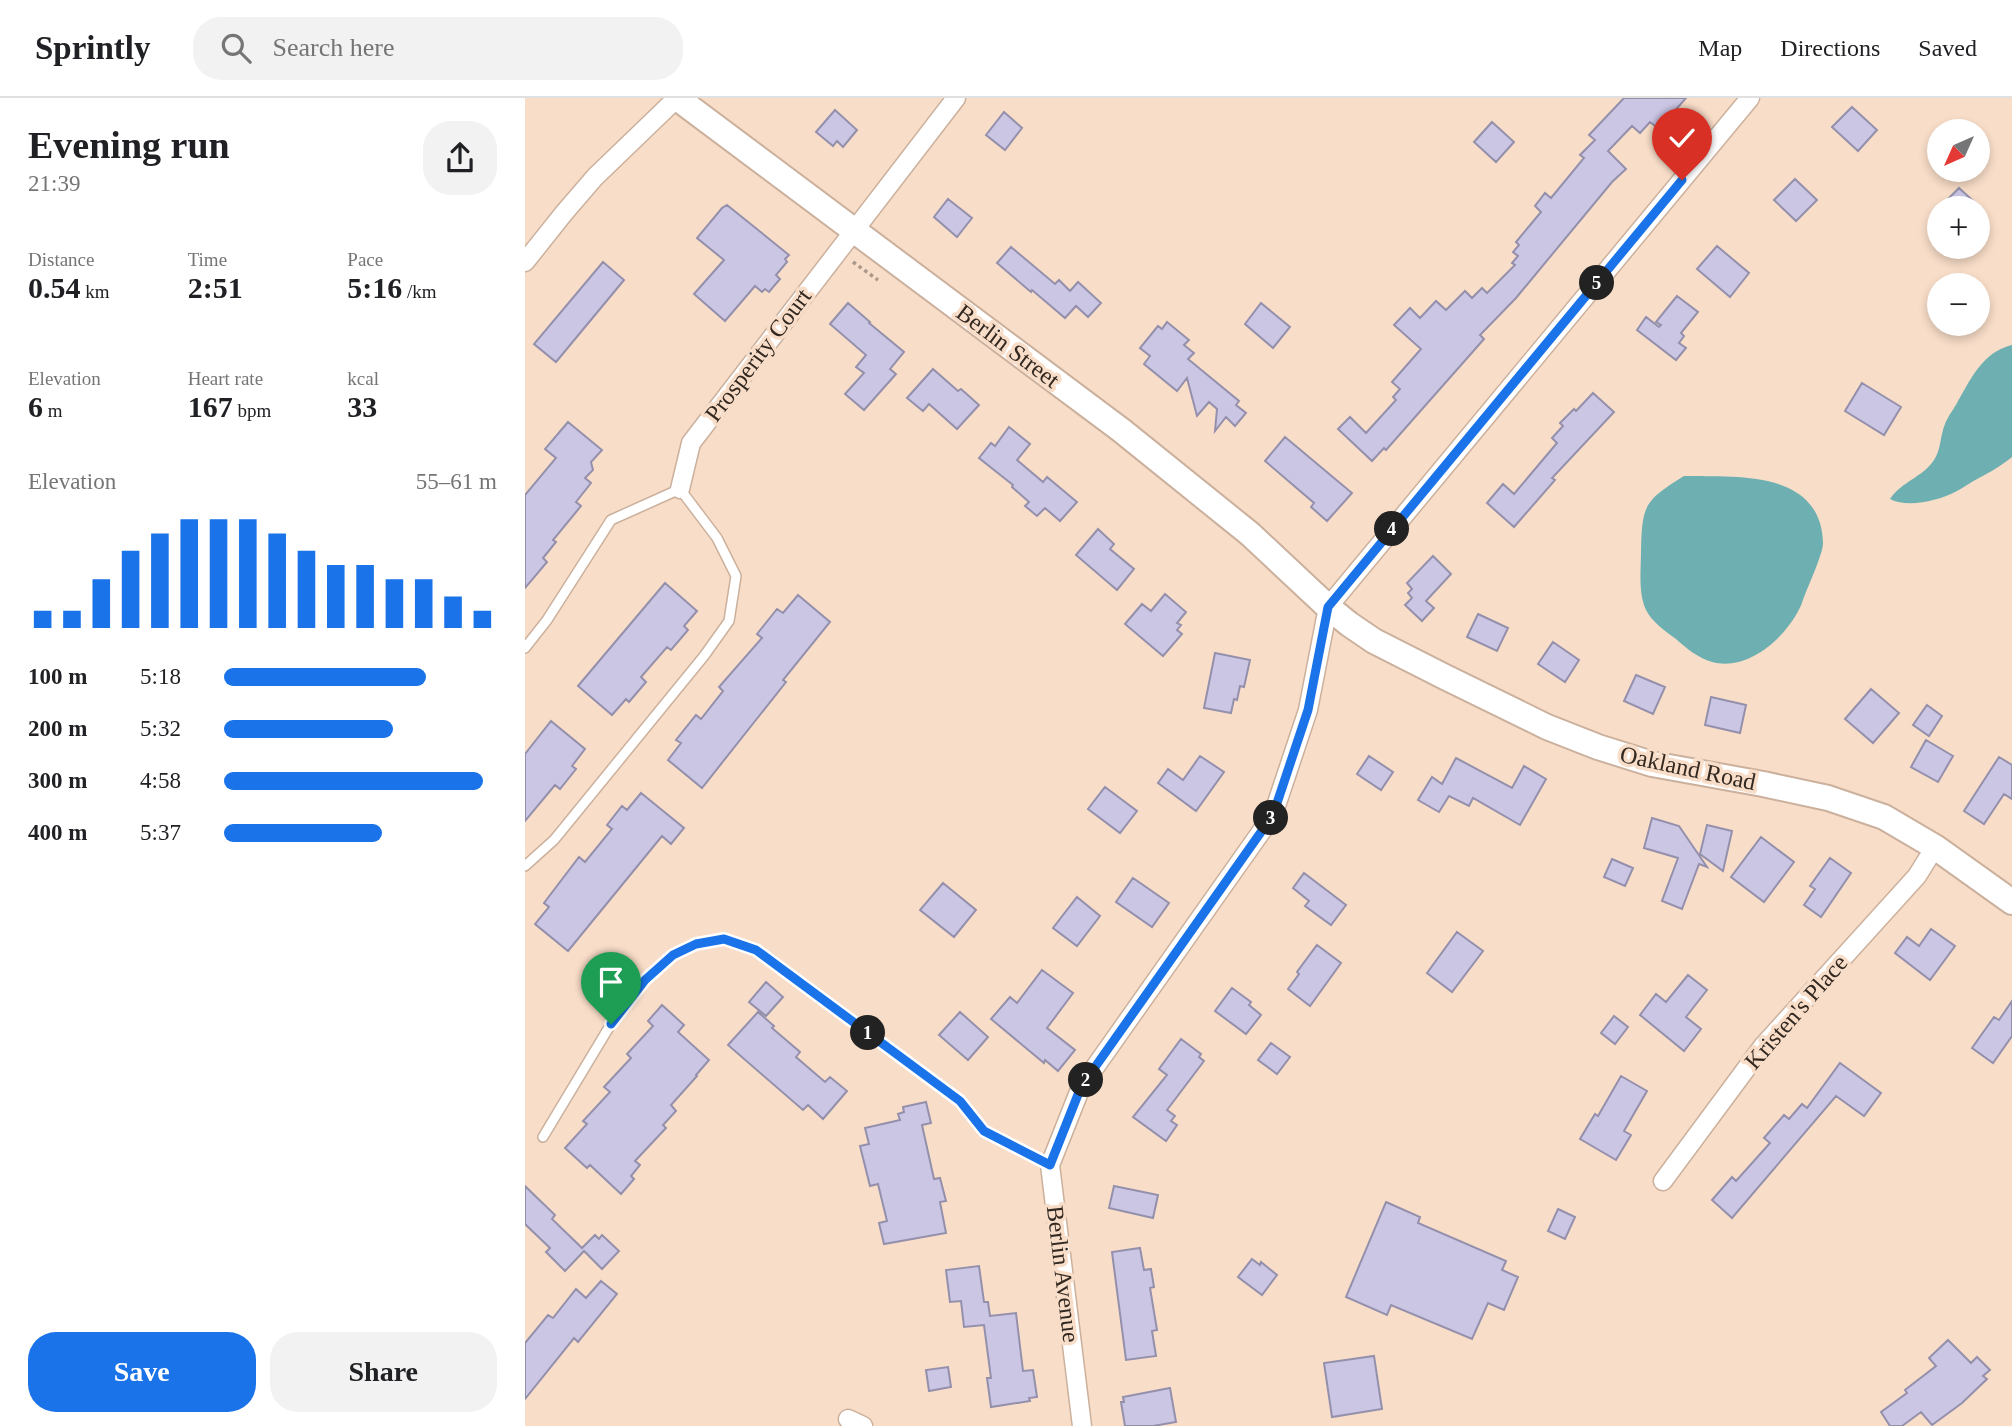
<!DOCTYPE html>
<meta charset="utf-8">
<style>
body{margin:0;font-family:"Times New Roman",serif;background:#f2f2f2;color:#202124;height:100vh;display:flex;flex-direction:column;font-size:26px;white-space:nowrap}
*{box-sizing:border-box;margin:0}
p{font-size:23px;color:#757577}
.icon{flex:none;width:38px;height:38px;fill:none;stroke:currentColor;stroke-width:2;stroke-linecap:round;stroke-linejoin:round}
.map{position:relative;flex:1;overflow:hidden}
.drawer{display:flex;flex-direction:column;background:#fff;width:525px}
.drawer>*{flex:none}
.needle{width:46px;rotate:225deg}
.tools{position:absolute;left:1402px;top:21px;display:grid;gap:14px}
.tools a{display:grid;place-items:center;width:63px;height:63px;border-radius:50%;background:#fff;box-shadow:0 4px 10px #0003;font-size:35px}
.pin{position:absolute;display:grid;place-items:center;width:60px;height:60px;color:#fff;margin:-72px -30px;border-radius:50% 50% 50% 0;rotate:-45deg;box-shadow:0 0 7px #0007}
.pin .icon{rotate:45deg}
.km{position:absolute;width:35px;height:35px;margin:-18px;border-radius:50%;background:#222;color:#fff;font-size:19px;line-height:35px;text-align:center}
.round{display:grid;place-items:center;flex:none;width:74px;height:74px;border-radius:28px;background:#f2f2f2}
.overview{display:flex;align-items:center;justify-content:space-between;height:119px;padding:0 28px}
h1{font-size:38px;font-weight:700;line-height:52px}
.figures{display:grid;grid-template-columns:repeat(3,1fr);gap:10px;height:119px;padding:7px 28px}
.figures div{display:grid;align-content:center}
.figures b{font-size:30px;font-weight:700}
.figures small{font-size:19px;font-weight:400}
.figures p{font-size:19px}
.chart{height:196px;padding:14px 28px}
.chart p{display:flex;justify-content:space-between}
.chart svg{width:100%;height:126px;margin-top:7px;stroke:#1a73e8;stroke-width:6}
.cta{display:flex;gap:14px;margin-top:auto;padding:14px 28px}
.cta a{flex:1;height:80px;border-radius:28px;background:#1a73e8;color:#fff;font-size:28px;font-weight:700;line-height:80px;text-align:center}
.cta a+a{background:#f2f2f2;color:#202124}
ul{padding:0 28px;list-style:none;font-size:23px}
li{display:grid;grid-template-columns:112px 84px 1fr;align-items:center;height:52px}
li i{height:18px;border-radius:9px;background:#1a73e8}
header{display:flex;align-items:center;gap:42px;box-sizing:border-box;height:98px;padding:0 35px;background:#fff;border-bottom:2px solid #e0e0e0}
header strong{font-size:33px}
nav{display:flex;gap:38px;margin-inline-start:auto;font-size:24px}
.search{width:490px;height:63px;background:#f2f2f2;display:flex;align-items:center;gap:18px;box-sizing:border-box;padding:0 24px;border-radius:28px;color:#757577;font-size:26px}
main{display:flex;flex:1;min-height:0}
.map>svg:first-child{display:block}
.water{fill:#6eb0b1}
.building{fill:#cbc6e4;stroke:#9490ac;stroke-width:2}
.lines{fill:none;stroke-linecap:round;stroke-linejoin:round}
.service-casing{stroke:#cbb19d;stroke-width:12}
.minor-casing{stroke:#cbb19d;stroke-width:21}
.secondary-casing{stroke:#cbb19d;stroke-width:28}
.path{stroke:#ad9989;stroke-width:3.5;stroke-dasharray:3.5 3.5;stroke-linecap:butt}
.service{stroke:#fff;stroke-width:9}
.minor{stroke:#fff;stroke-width:18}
.secondary{stroke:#fff;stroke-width:24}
.route-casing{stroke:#fff;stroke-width:14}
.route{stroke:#1a73e8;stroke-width:9}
.labels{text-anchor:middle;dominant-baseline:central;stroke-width:7;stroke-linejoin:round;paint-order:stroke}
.street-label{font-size:24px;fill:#322820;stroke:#f8ddc8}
</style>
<header>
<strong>Sprintly</strong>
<div class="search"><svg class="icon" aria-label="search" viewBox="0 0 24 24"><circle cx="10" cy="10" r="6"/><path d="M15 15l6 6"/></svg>Search here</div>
<nav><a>Map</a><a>Directions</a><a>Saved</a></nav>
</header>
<main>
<section class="drawer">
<div class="overview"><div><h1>Evening run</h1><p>21:39</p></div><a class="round"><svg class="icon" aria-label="share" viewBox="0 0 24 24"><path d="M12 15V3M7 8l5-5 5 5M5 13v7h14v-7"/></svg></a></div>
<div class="figures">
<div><p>Distance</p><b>0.54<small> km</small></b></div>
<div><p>Time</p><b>2:51</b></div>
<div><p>Pace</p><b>5:16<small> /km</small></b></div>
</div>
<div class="figures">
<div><p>Elevation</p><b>6<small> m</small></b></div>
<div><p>Heart rate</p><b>167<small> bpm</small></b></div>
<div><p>kcal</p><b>33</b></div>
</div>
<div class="chart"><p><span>Elevation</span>55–61 m</p>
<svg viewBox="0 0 160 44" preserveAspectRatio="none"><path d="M5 44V38M15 44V38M25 44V27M35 44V17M45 44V11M55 44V6M65 44V6M75 44V6M85 44V11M95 44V17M105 44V22M115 44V22M125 44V27M135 44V27M145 44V33M155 44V38"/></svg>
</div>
<ul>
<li><b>100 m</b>5:18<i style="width:74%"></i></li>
<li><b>200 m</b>5:32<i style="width:62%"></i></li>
<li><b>300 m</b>4:58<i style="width:95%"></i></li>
<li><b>400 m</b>5:37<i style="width:58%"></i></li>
</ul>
<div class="cta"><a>Save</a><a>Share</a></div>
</section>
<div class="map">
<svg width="1487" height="1328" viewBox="0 0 1487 1328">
<rect width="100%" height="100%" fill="#f8ddc8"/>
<path class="water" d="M 1487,247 L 1487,359 C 1476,368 1467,373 1454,380 C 1446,384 1438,390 1430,394 C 1413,403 1382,410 1365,401 C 1376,384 1398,379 1409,362 C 1416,352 1415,338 1420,326 C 1423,318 1429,311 1433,303 C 1447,279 1458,254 1487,247 Z
M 1159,378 C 1210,379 1296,371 1298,445 C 1298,457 1281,492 1277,505 C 1264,537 1224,574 1187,564 C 1173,560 1161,550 1151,541 C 1140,533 1127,524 1121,512 C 1113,495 1116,472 1116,454 C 1117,407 1119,403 1159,378 Z"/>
<path class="building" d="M 1099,0 L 1161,0 L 1134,31 L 1125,24 L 1115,35 L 1107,28 L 1083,53 L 1101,71 L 1087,84 L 991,200 L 955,237 L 959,241 L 861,352 L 859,350 L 847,363 L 813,331 L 825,319 L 841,335 L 871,302 L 868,299 L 875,291 L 867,284 L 896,251 L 869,227 L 885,210 L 895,220 L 911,203 L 921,212 L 940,193 L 947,200 L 957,190 L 962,195 L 990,167 L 987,165 L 993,158 L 988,154 L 994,147 L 991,144 L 1016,114 L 1010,108 L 1020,95 L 1026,100 L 1059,60 L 1055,57 L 1070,42 L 1064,37 Z
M 1327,9 L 1352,32 L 1333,53 L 1307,29 Z
M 310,12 L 332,32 L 318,49 L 312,43 L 308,48 L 291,34 Z
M 479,14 L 497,30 L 480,52 L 461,37 Z
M 967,24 L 989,44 L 971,64 L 949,44 Z
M 1270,81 L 1292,102 L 1271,123 L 1249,102 Z
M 1434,90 L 1456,110 L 1414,110 Z
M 423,101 L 447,120 L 432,139 L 409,119 Z
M 202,107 L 264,157 L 260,161 L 262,164 L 251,177 L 255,181 L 244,194 L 240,191 L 237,194 L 230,188 L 200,223 L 169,196 L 199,162 L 172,140 L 197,110 Z
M 1192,148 L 1224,175 L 1205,199 L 1172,171 Z
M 486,149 L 530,186 L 534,182 L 545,193 L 553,184 L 576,205 L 563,219 L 551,208 L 540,220 L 507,192 L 506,194 L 472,165 Z
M 78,164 L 99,182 L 31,264 L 9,246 Z
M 1152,198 L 1173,214 L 1156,235 L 1159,238 L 1154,245 L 1161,250 L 1151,262 L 1112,232 L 1121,219 L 1134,229 L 1136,227 L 1131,224 Z
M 323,205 L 345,224 L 344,225 L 379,254 L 365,271 L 371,276 L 339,312 L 320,296 L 339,275 L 331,269 L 341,257 L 305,226 Z
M 736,205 L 765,229 L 748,250 L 720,226 Z
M 642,224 L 664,242 L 659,247 L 669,255 L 663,261 L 714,303 L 711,307 L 721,315 L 710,328 L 701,319 L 690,333 L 692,311 L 684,304 L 672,318 L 662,280 L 652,293 L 619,266 L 625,258 L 615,250 L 633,228 L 637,231 Z
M 408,271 L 433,293 L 436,291 L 454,307 L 432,331 L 404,306 L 398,313 L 382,300 Z
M 1337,285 L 1376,309 L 1359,337 L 1320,313 Z
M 1068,295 L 1089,314 L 1027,380 L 1030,382 L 989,429 L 962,405 L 978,386 L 989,396 L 1032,345 L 1027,340 L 1038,328 L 1035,325 L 1049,311 L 1051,313 Z
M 43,324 L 77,352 L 66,364 L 68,372 L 60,380 L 66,385 L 51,404 L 56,408 L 28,442 L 31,444 L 18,460 L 22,464 L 0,490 L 0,397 L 31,360 L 20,351 Z
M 484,329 L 505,346 L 492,362 L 518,384 L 522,379 L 552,404 L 535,423 L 520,410 L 512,418 L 500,408 L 504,404 L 487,389 L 488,387 L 454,360 L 466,345 L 470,348 Z
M 760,339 L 827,395 L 802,423 L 786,409 L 789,405 L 740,363 Z
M 573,431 L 589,446 L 585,451 L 609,471 L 592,492 L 551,457 Z
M 908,458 L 926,476 L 901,503 L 909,510 L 897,523 L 880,507 L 887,500 L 883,495 L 887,491 L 882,485 Z
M 140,485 L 172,513 L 159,528 L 163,532 L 146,552 L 142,549 L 116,579 L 121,584 L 104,604 L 101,601 L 87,617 L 53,588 Z
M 640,496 L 661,514 L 652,525 L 656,527 L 652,532 L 657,536 L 638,558 L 600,526 L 617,506 L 626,513 Z
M 273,497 L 305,524 L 258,582 L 261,584 L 177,690 L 143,662 L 156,645 L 151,642 L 171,617 L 176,621 L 198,593 L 194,589 L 237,540 L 232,536 L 252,511 L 258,515 Z
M 953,516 L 983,530 L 972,553 L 942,539 Z
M 1028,544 L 1054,562 L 1040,584 L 1013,566 Z
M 690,555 L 725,562 L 719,589 L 715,588 L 712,602 L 709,601 L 706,615 L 679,610 Z
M 1111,577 L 1140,589 L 1128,616 L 1099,603 Z
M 1346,591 L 1374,615 L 1348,645 L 1320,621 Z
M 1186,599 L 1221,607 L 1215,635 L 1180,627 Z
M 1402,607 L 1417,618 L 1404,638 L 1388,627 Z
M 26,623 L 60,651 L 47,668 L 51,671 L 35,691 L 30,687 L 0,723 L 0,656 Z
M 1401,642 L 1428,658 L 1413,684 L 1386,669 Z
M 675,658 L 699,674 L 671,713 L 633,685 L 643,671 L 658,682 Z
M 844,658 L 868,674 L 856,692 L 832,676 Z
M 1474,659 L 1487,667 L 1487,701 L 1479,696 L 1459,726 L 1439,713 Z
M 931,660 L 987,690 L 999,668 L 1021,681 L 995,727 L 948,700 L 944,708 L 924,698 L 914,714 L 893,702 L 907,679 L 917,686 Z
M 580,689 L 612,713 L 595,735 L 563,711 Z
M 116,695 L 159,730 L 146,746 L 137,738 L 43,853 L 10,826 L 24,809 L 19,805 L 54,759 L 60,764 L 87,731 L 82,727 L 97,708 L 102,712 Z
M 1127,720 L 1154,728 L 1182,769 L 1174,766 L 1157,811 L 1137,803 L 1153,760 L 1119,750 Z
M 1182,727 L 1207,733 L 1198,773 L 1175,756 Z
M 1236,739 L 1269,764 L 1239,804 L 1206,779 Z
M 1305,760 L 1326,775 L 1296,819 L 1279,807 L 1290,791 L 1285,788 Z
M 1087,761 L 1108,770 L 1100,788 L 1079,779 Z
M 779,775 L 821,807 L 806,827 L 780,808 L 784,803 L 768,790 Z
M 608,780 L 644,805 L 627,829 L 591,804 Z
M 418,785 L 451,812 L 429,839 L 395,812 Z
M 552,799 L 575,818 L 552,848 L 528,830 Z
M 1406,831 L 1430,848 L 1405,882 L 1370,855 L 1382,839 L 1394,848 Z
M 932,834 L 958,853 L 927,894 L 902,875 Z
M 792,847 L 816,865 L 785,908 L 763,891 L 774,876 L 772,874 Z
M 517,872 L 548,895 L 522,930 L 550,952 L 533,973 L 520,962 L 519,965 L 466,921 L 485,899 L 492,905 Z
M 1163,877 L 1182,892 L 1161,919 L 1176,931 L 1159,953 L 1115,917 L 1131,896 L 1141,904 Z
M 241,884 L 258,899 L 241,918 L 224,904 Z
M 707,890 L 726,904 L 724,907 L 736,917 L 721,936 L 690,913 Z
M 1487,903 L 1487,938 L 1468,965 L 1447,950 L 1469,919 L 1474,922 Z
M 137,907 L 159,927 L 153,934 L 184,962 L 171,977 L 172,978 L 146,1007 L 151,1013 L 138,1027 L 141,1030 L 110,1063 L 115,1067 L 106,1078 L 109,1081 L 96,1096 L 65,1067 L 62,1070 L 40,1050 L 62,1026 L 58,1023 L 85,994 L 79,989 L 106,960 L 102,956 L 128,928 L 123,923 Z
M 233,914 L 249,928 L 247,930 L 275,954 L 271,959 L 300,984 L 305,979 L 322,993 L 298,1021 L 283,1007 L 278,1012 L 203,947 Z
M 435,914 L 463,939 L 443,962 L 414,937 Z
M 1089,918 L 1103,929 L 1090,946 L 1076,935 Z
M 656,941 L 676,956 L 674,959 L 679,963 L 642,1012 L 650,1018 L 646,1023 L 652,1027 L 641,1043 L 608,1019 L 642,977 L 634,971 Z
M 746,945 L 765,959 L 752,976 L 733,962 Z
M 1315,965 L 1356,995 L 1339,1018 L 1311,998 L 1207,1120 L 1187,1102 L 1207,1079 L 1211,1083 L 1245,1045 L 1239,1040 L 1259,1017 L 1264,1021 L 1277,1006 L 1282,1010 Z
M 1096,978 L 1122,993 L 1099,1033 L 1106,1037 L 1091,1062 L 1055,1041 L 1070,1016 L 1073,1018 Z
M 401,1004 L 406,1025 L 397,1027 L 409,1081 L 415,1080 L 421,1103 L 415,1104 L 421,1135 L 359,1146 L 354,1125 L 362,1123 L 353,1086 L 345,1088 L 335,1048 L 344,1046 L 340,1030 L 375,1022 L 373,1016 L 379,1014 L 378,1009 Z
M 0,1088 L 30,1117 L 27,1121 L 57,1150 L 70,1137 L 74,1141 L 77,1137 L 94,1153 L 77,1171 L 59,1153 L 40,1173 L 21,1154 L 25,1150 L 0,1126 Z
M 589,1088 L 633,1097 L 628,1120 L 584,1110 Z
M 861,1104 L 895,1119 L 893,1125 L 981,1163 L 977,1172 L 993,1179 L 979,1212 L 963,1205 L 947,1241 L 866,1207 L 862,1217 L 821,1199 Z
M 1033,1111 L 1050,1119 L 1040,1141 L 1023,1133 Z
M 615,1150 L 619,1172 L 626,1171 L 629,1189 L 625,1190 L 632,1232 L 627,1233 L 631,1258 L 601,1262 L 587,1154 Z
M 727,1161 L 735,1167 L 736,1164 L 752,1177 L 737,1197 L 713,1179 Z
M 454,1168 L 459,1204 L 463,1204 L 465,1218 L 491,1215 L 498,1273 L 508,1272 L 512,1299 L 504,1300 L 505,1303 L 466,1309 L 462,1280 L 466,1280 L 459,1227 L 439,1229 L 436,1203 L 425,1204 L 421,1172 Z
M 76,1183 L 92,1196 L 53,1244 L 49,1240 L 0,1301 L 0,1245 L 23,1217 L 28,1220 L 51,1191 L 61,1200 Z
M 1423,1242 L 1446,1265 L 1452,1259 L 1465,1272 L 1458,1278 L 1462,1281 L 1437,1305 L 1407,1327 L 1396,1314 L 1377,1328 L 1365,1328 L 1356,1314 L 1382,1295 L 1380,1292 L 1411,1268 L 1404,1260 Z
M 849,1258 L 857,1311 L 807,1319 L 799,1265 Z
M 423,1269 L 426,1289 L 404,1293 L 401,1272 Z
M 645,1290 L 651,1324 L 628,1328 L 600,1328 L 596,1304 L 599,1304 L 598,1299 Z"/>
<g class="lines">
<defs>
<path id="service" d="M 0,550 L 22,522 L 86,422 L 155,391 L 192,440 L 211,478 L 204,523 L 179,558 L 29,742 L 0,768
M 18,1039 L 86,926 L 120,882 L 148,857 L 171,846 L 199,841 L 231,852 L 435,1003 L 459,1033 L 525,1067"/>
<path id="minor" d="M 0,164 L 39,115 L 70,79 L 152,0
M 155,391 L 166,345 L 431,0
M 1138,1083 L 1238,948 L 1392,778 L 1410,749
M 323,1321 L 338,1328
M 557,1328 L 525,1067 L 556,989 L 748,717 L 783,612 L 803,509 L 1225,0"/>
<path id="secondary" d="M 152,0 L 596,332 L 725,436 L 803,509 L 824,526 L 849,543 L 920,579 L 1022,629 L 1073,649 L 1127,666 L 1238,686 L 1303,700 L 1359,719 L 1410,749 L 1487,804"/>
</defs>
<use href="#service" class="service-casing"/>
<use href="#minor" class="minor-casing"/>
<use href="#secondary" class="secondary-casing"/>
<path class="path" d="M 328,164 L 353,182"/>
<use href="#service" class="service"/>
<use href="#minor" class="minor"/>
<use href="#secondary" class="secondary"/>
</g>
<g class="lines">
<defs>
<path id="route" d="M 86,926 L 120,882 L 148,857 L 171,846 L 199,841 L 231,852 L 435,1003 L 459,1033 L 525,1067 L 556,989 L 748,717 L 783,612 L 803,509 L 1157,82"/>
</defs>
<use href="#route" class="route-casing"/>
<use href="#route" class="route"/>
</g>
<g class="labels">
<g class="street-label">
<text transform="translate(483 248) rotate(37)">Berlin Street</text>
<text transform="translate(233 257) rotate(-53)">Prosperity Court</text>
<text transform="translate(1163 670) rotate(12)">Oakland Road</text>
<text transform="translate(1271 914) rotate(-49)">Kristen's Place</text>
<text transform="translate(538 1176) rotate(83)">Berlin Avenue</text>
</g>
</g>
</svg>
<div class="tools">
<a><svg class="needle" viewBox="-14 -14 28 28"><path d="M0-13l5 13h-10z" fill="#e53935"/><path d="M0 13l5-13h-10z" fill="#757577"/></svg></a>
<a>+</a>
<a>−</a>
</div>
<div class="pin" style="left:86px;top:926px;background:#1e9e55"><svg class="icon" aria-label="arrive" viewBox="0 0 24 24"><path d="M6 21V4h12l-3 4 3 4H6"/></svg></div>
<div class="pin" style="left:1157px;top:82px;background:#d93025"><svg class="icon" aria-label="check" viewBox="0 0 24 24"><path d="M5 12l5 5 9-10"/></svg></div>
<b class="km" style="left:343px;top:935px">1</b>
<b class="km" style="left:561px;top:982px">2</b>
<b class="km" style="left:746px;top:720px">3</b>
<b class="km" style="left:867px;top:431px">4</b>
<b class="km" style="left:1072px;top:185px">5</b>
</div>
</main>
